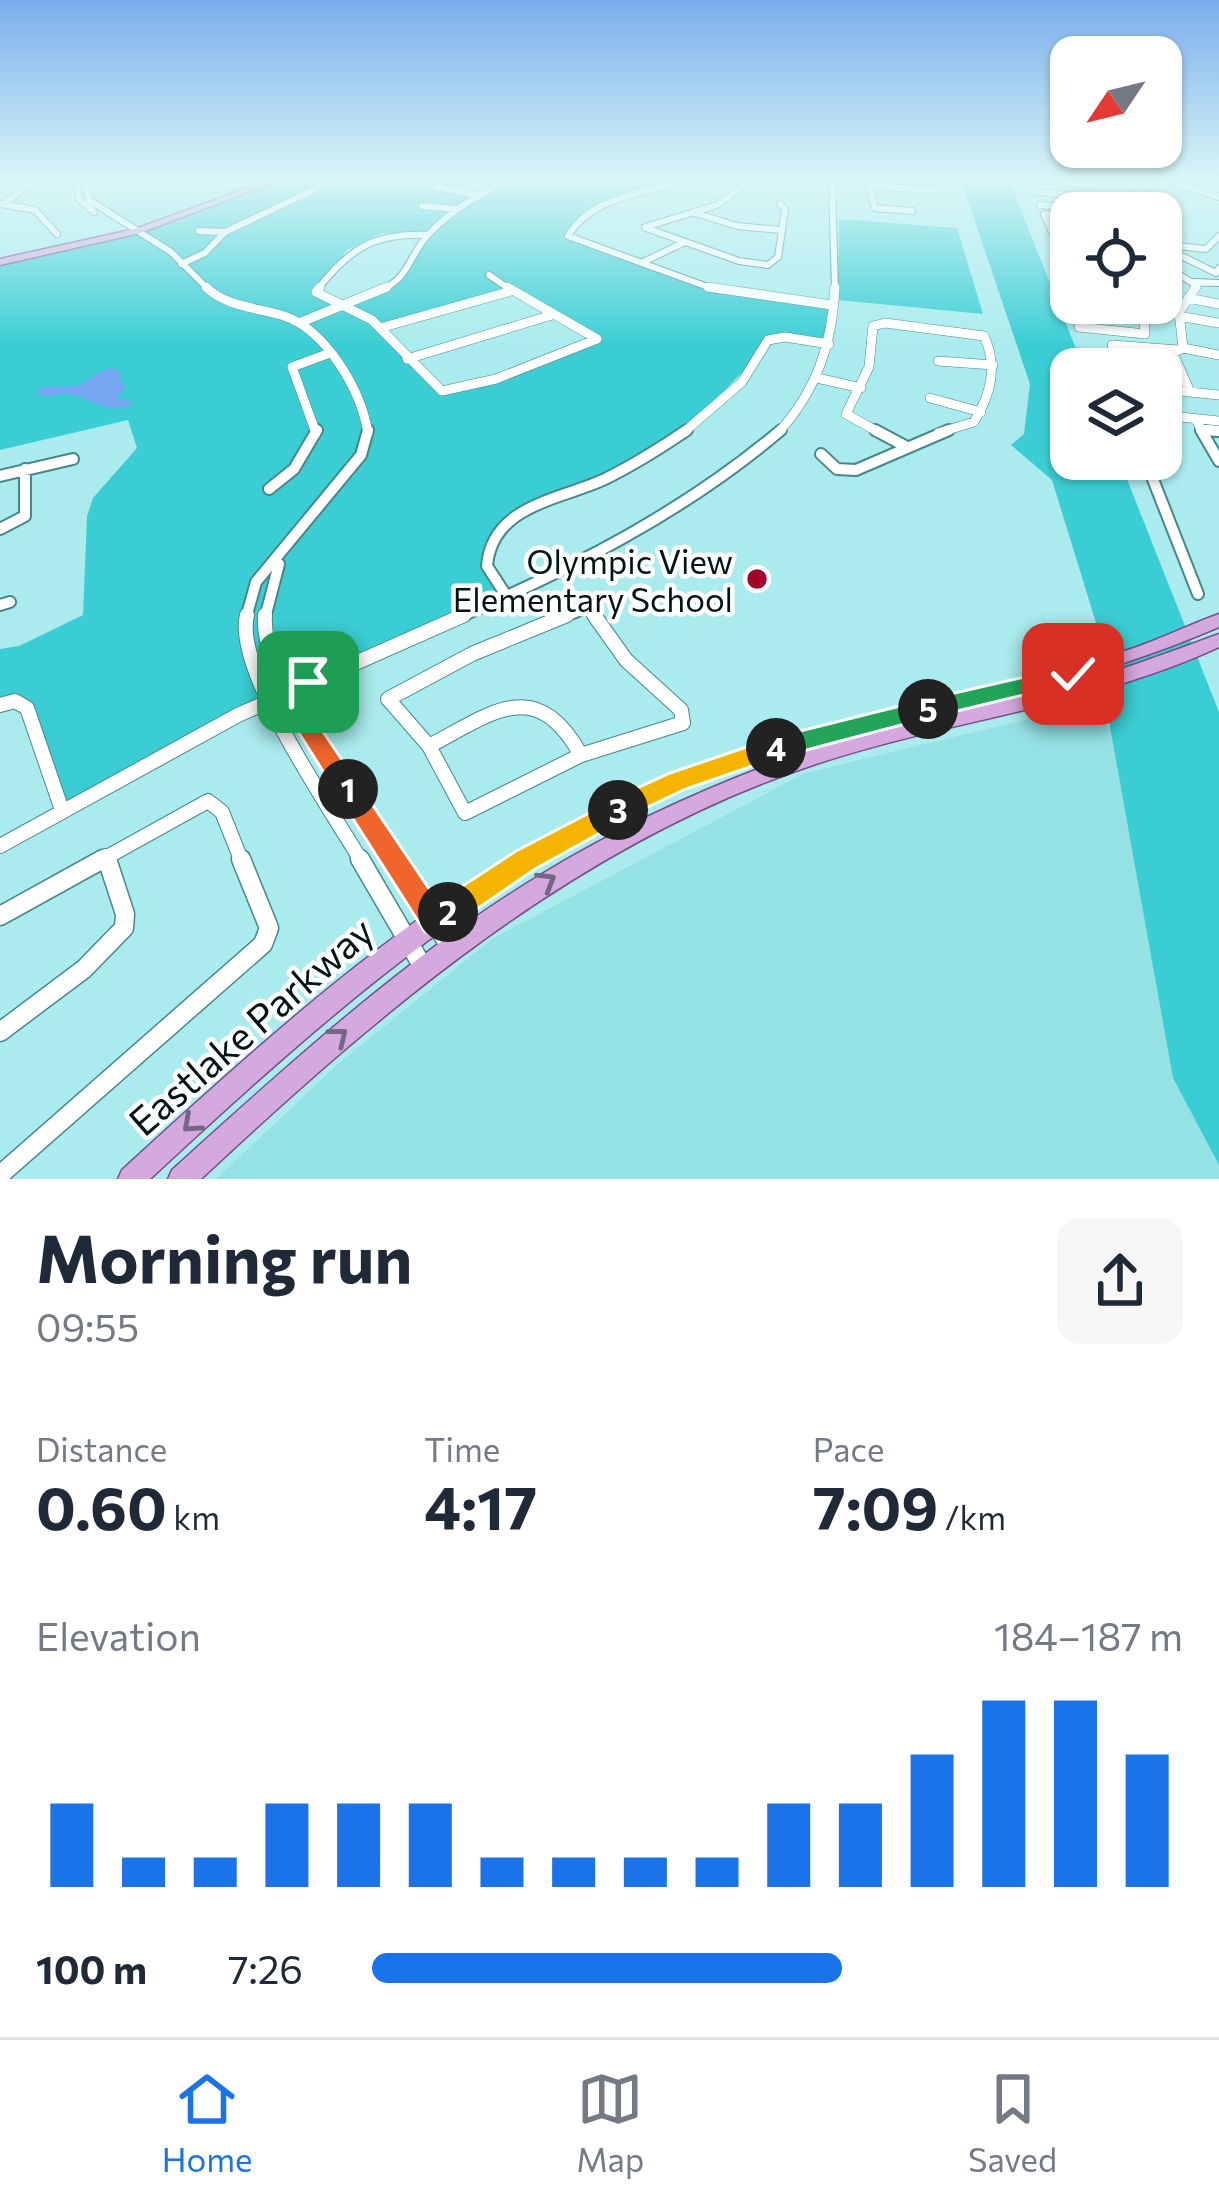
<!DOCTYPE html>
<meta charset="utf-8">
<style>
body{margin:0;font-family:Commissioner,sans-serif;background:#f6f6f7;color:#1f2937;height:100vh;display:flex;flex-direction:column;font-size:45px;white-space:nowrap}
*{box-sizing:border-box;margin:0}
p{font-size:39px;color:#747a83}
.icon{flex:none;width:66px;height:66px;fill:none;stroke:currentColor;stroke-width:2;stroke-linecap:round;stroke-linejoin:round}
.map{position:relative;height:1179px;overflow:hidden}
.panel{display:flex;flex-direction:column;background:#fff;flex:1}
.panel>*{flex:none}
.needle{width:78px;rotate:235deg}
.buttons{position:absolute;left:1050px;top:36px;display:grid;gap:24px}
.buttons a{display:grid;place-items:center;width:132px;height:132px;border-radius:24px;background:#fff;box-shadow:0 3px 9px #0004;font-size:60px}
.pin{position:absolute;display:grid;place-items:center;width:102px;height:102px;color:#fff;margin:-51px;border-radius:24px;box-shadow:0 6px 18px #0006}
.km{position:absolute;width:60px;height:60px;margin:-30px;border-radius:50%;background:#222;color:#fff;font-size:33px;line-height:60px;text-align:center}
.round{display:grid;place-items:center;flex:none;width:126px;height:126px;border-radius:24px;background:#f6f6f7}
.headline{display:flex;align-items:center;justify-content:space-between;height:204px;padding:0 36px}
h1{font-size:66px;font-weight:700;line-height:90px}
.figures{display:grid;grid-template-columns:repeat(3,1fr);gap:18px;height:204px;padding:12px 36px}
.figures div{display:grid;align-content:center}
.figures b{font-size:60px;font-weight:700}
.figures small{font-size:33px;font-weight:400}
.figures p{font-size:33px}
.chart{height:336px;padding:24px 36px}
.chart p{display:flex;justify-content:space-between}
.chart svg{width:100%;height:216px;margin-top:12px;stroke:#1a73e8;stroke-width:6}
ul{padding:0 36px;list-style:none;font-size:39px}
li{display:grid;grid-template-columns:192px 144px 1fr;align-items:center;height:90px}
li i{height:30px;border-radius:15px;background:#1a73e8}
.dock{display:flex;justify-content:space-around;align-items:center;height:168px;border-top:3px solid #e0e1e3;background:#fff;font-size:33px;color:#747a83}
.dock a{display:grid;justify-items:center;gap:6px}
.dock .current{color:#1a73e8}
.map>svg:first-child{display:block}
.built{fill:#95e2e4}
.green{fill:#3aced4;fill-rule:evenodd}
.water{fill:#76a6f1}
.lines{fill:none;stroke-linecap:round;stroke-linejoin:round}
.minor-far4-casing{stroke:#478789;stroke-width:8}
.minor-far3-casing{stroke:#478789;stroke-width:10}
.minor-far2-casing{stroke:#478789;stroke-width:14}
.minor-far1-casing{stroke:#478789;stroke-width:16}
.minor-casing{stroke:#478789;stroke-width:21}
.major-casing{stroke:#764f89;stroke-width:3}
.minor-far4{stroke:#fff;stroke-width:6}
.minor-far3{stroke:#fff;stroke-width:9}
.minor-far2{stroke:#fff;stroke-width:10}
.minor-far1{stroke:#fff;stroke-width:14}
.minor{stroke:#fff;stroke-width:18}
.major{fill:#d3a9de;fill-rule:evenodd}
.oneway{stroke:#746684}
.split-1{fill:#f0652b;stroke:#fff;stroke-width:3}
.split-2{fill:#f0652b;stroke:#fff;stroke-width:3}
.split-3{fill:#f5b400;stroke:#fff;stroke-width:3}
.split-4{fill:#f5b400;stroke:#fff;stroke-width:3}
.split-5{fill:#22a559;stroke:#fff;stroke-width:3}
.split-6{fill:#22a559;stroke:#fff;stroke-width:3}
.poi-dot{fill:#a2022b;stroke:#fff;stroke-width:4.5}
.labels{text-anchor:middle;dominant-baseline:central;stroke-width:9;stroke-linejoin:round;paint-order:stroke}
.poi-label{font-size:33px;fill:#001415;stroke:#fff;text-anchor:end}
.near-street-label{font-size:39px;fill:#001415;stroke:#fff}
</style>
<div class="map">
<svg width="1219" height="1179" viewBox="0 0 1219 1179">
<rect width="100%" height="100%" fill="#aaecee"/>
<path class="built" d="M 89,180 L 263,180 L 136,225 L 92,199 L 87,191 Z
M 1074,708 L 1110,727 L 1173,1078 L 1219,1165 L 1219,1179 L 216,1179 L 339,1063 L 492,939 L 805,773 Z"/>
<path class="green" d="M 272,180 L 442,180 L 437,184 L 478,194 L 508,180 L 681,180 C 648,191 582,199 567,235 L 691,281 L 830,304 L 827,342 L 777,336 L 697,419 L 630,464 L 523,508 L 486,555 L 505,591 L 313,678 L 62,812 L 27,704 L 0,701 L 0,649 L 19,646 L 83,615 L 87,516 L 93,498 L 137,448 L 128,420 L 0,450 L 0,260 L 158,222 ZM 382,233 L 426,235 L 404,278 L 342,303 L 318,290 L 347,250 ZM 511,290 L 595,333 C 569,349 460,400 433,384 C 414,372 397,344 382,327 Z
M 961,180 L 1009,180 L 1084,369 L 1071,369 L 1071,459 L 1119,459 L 1219,712 L 1219,1165 L 1173,1078 L 1110,727 L 1105,652 L 1052,480 L 1011,445 L 1024,434 L 1030,384 Z
M 839,219 L 957,228 L 983,314 L 838,300 Z"/>
<path class="water" d="M 111,368 L 122,373 L 119,379 L 125,387 L 116,398 L 133,402 L 127,407 C 98,413 87,393 63,394 C 51,395 47,399 36,393 C 48,382 58,389 75,386 C 91,382 95,371 111,368 Z"/>
<g class="lines">
<defs>
<path id="minor-far4" d="M 76,180 L 79,199 L 94,212
M 85,180 L 89,200 L 171,252 L 209,290
M 236,180 L 225,186 L 245,184 L 238,180
M 442,180 L 436,187 L 478,195
M 685,180 C 644,194 592,196 568,236 L 716,290
M 795,180 L 811,181
M 832,180 L 835,290
M 1038,180 L 1090,185
M 1145,180 L 1146,187 L 1137,192 L 1149,213
M 1165,180 L 1219,197
M 0,182 L 16,180
M 868,182 L 875,208 L 912,211
M 869,186 L 934,190
M 1037,192 L 1095,198
M 6,202 L 36,180
M 2,204 L 35,210 L 57,234
M 1040,205 L 1102,210
M 422,206 L 457,209
M 695,213 L 737,226 L 781,230
M 1044,214 L 1054,236 L 1071,237
M 1044,214 L 1071,217
M 645,227 L 717,205 L 753,180
M 646,228 L 739,261 L 768,265 L 778,257 L 785,210 L 780,204
M 199,231 L 224,232
M 1168,245 L 1206,249 L 1219,236
M 1161,246 L 1216,273 L 1219,268
M 641,263 L 683,243
M 1161,263 L 1197,286 L 1194,290
M 181,264 L 205,253 L 225,232 L 335,180
M 489,275 L 511,290
M 1193,282 L 1219,283
M 317,290 C 349,249 373,233 427,235
M 380,290 C 411,278 408,255 429,234 C 451,210 481,193 510,180"/>
<path id="minor-far3" d="M 206,287 C 224,306 259,308 284,316 C 326,330 361,390 368,433
M 320,287 L 316,292 L 372,320 L 442,391 L 496,379 L 597,339 L 507,287
M 708,287 L 832,305
M 1188,298 L 1219,304
M 1092,303 L 1099,317
M 1126,303 L 1179,312
M 1178,316 L 1219,323
M 299,323 L 387,287
M 1079,327 L 1145,334 L 1144,317
M 380,328 L 511,291
M 1112,345 L 1178,350
M 1183,348 L 1219,355
M 407,359 L 552,315
M 938,361 L 993,365
M 1121,362 L 1125,369
M 817,378 L 861,388
M 1161,389 L 1219,395
M 1190,392 L 1173,353 L 1183,348 L 1179,312 L 1196,287
M 930,398 L 981,412
M 1161,415 L 1219,421
M 1195,418 L 1203,433
M 1201,429 L 1219,431
M 316,433 L 292,367 L 330,353
M 683,433 L 742,382 L 768,340 L 785,337 L 829,344
M 778,433 C 817,390 832,344 835,287
M 880,433 L 846,414 L 869,367 L 873,326 L 885,323 L 984,336 C 998,366 991,394 974,422 L 938,433"/>
<path id="minor-far2" d="M 875,430 L 905,446
M 1201,430 L 1219,461
M 1206,430 L 1219,431
M 821,454 L 837,469 L 856,470 L 949,430
M 1145,459 L 1198,594
M 0,476 L 73,459
M 269,489 L 294,469 L 317,430
M 0,529 L 25,516 L 25,469
M 0,605 L 10,602
M 515,609 L 487,566 C 492,504 562,500 607,478 C 635,464 662,447 687,430
M 246,618 L 256,582 L 361,455 L 368,430
M 265,618 L 279,564
M 457,618 C 574,568 684,512 781,430
M 560,618 L 588,607 L 596,618"/>
<path id="minor-far1" d="M 247,615 C 233,669 332,811 362,862
M 265,615 C 260,683 357,804 395,862
M 567,615 L 472,654 L 388,699 L 429,746 L 465,813 L 581,755 L 683,723 L 681,710 L 626,660 L 594,615
M 0,705 L 15,701 L 27,708 L 62,810
M 429,746 C 494,712 536,675 581,755
M 0,846 L 238,715 L 464,615
M 106,856 L 108,862
M 98,862 L 208,801 L 222,812 L 242,862"/>
<path id="minor" d="M 360,859 L 423,967
M 393,859 L 450,946
M 0,916 L 103,859
M 0,1032 L 84,969 L 124,928 L 125,914 L 107,859
M 0,1175 L 263,944 L 269,928 L 241,859"/>
<path id="major" d="M 269,180 L 280,180 L 140,233 L 0,265 L 0,259 L 135,229 Z
M 1219,614 L 1219,627 C 1144,659 1066,683 987,702 C 908,722 827,737 750,764 C 516,845 329,1013 150,1179 L 118,1179 L 122,1170 C 283,1023 451,869 655,783 C 782,730 916,709 1048,673 C 1086,663 1124,653 1160,638 C 1180,630 1199,621 1219,614 Z
M 1219,634 L 1219,647 C 1091,706 949,720 816,764 C 575,844 383,1009 201,1179 L 168,1179 L 172,1170 C 289,1064 407,956 542,874 C 626,823 715,783 807,751 C 890,722 978,708 1063,686 C 1117,672 1168,653 1219,634 Z"/>
</defs>
<use href="#minor-far4" class="minor-far4-casing"/>
<use href="#minor-far3" class="minor-far3-casing"/>
<use href="#minor-far2" class="minor-far2-casing"/>
<use href="#minor-far1" class="minor-far1-casing"/>
<use href="#minor" class="minor-casing"/>
<use href="#major" class="major-casing"/>
<use href="#minor-far4" class="minor-far4"/>
<use href="#minor-far3" class="minor-far3"/>
<use href="#minor-far2" class="minor-far2"/>
<use href="#minor-far1" class="minor-far1"/>
<use href="#minor" class="minor"/>
<use href="#major" class="major"/>
</g>
<defs><path id="oneway-chevron" d="M-2-3.5L2.5 0L-2 3.5" fill="none" stroke-width="1.6" stroke-linecap="round" stroke-linejoin="round" transform="scale(3)"/></defs>
<g class="oneway">
<use href="#oneway-chevron" transform="translate(547 881) rotate(-31)"/>
<use href="#oneway-chevron" transform="translate(339 1036) rotate(-39)"/>
<use href="#oneway-chevron" transform="translate(191 1124) rotate(138)"/>
</g>
<linearGradient id="sky" x2="0" y2="1"><stop stop-color="#7aaeec"/><stop offset="0.52" stop-color="#d9f6f7"/><stop offset="1" stop-color="#d9f6f7" stop-opacity="0"/></linearGradient>
<rect width="1219" height="345" fill="url(#sky)"/>
<path class="split-1" d="M 308,674 L 319,682 L 299,696 L 357,782 L 360,789 L 357,797 L 348,801 L 339,797 L 274,693 L 277,687 Z"/>
<path class="split-2" d="M 348,778 L 357,782 L 438,902 L 448,898 L 458,902 L 462,912 C 456,925 448,930 435,936 L 425,932 L 339,797 L 336,789 L 339,782 Z"/>
<path class="split-3" d="M 618,798 L 627,801 L 630,810 L 627,818 L 535,869 L 458,922 L 448,926 L 438,922 L 434,912 L 438,902 L 516,851 Z"/>
<path class="split-4" d="M 776,737 L 788,748 L 784,755 L 686,789 L 618,821 L 609,818 L 605,810 L 609,801 L 670,773 Z"/>
<path class="split-5" d="M 928,699 L 939,709 L 928,718 L 776,758 L 764,748 L 776,737 Z"/>
<path class="split-6" d="M 1073,666 L 1084,674 L 1073,683 L 928,718 L 917,709 L 928,699 Z"/>
<circle class="poi-dot" cx="757" cy="579" r="12"/>
<g class="labels">
<g class="poi-label">
<text x="733" y="560">Olympic View<tspan x="733" dy="38">Elementary School</tspan></text>
</g>
<g class="near-street-label">
<text transform="translate(250 1025) rotate(-41)">Eastlake Parkway</text>
</g>
</g>
</svg>
<div class="buttons">
<a><svg class="needle" viewBox="-14 -14 28 28"><path d="M0-13l5 13h-10z" fill="#e53935"/><path d="M0 13l5-13h-10z" fill="#747a83"/></svg></a>
<a><svg class="icon" aria-label="locate" viewBox="0 0 24 24"><circle cx="12" cy="12" r="6"/><path d="M12 2v4M12 18v4M2 12h4M18 12h4"/></svg></a>
<a><svg class="icon" aria-label="layers" viewBox="0 0 24 24"><path d="M12 4l9 5-9 5-9-5zM3 14l9 5 9-5"/></svg></a>
</div>
<div class="pin" style="left:308px;top:682px;background:#1e9e55"><svg class="icon" aria-label="arrive" viewBox="0 0 24 24"><path d="M6 21V4h12l-3 4 3 4H6"/></svg></div>
<div class="pin" style="left:1073px;top:674px;background:#d93025"><svg class="icon" aria-label="check" viewBox="0 0 24 24"><path d="M5 12l5 5 9-10"/></svg></div>
<b class="km" style="left:348px;top:789px">1</b>
<b class="km" style="left:448px;top:912px">2</b>
<b class="km" style="left:618px;top:810px">3</b>
<b class="km" style="left:776px;top:748px">4</b>
<b class="km" style="left:928px;top:709px">5</b>
</div>
<section class="panel">
<div class="headline"><div><h1>Morning run</h1><p>09:55</p></div><a class="round"><svg class="icon" aria-label="share" viewBox="0 0 24 24"><path d="M12 15V3M7 8l5-5 5 5M5 13v7h14v-7"/></svg></a></div>
<div class="figures">
<div><p>Distance</p><b>0.60<small> km</small></b></div>
<div><p>Time</p><b>4:17</b></div>
<div><p>Pace</p><b>7:09<small> /km</small></b></div>
</div>
<div class="chart"><p><span>Elevation</span>184–187 m</p>
<svg viewBox="0 0 160 44" preserveAspectRatio="none"><path d="M5 44V27M15 44V38M25 44V38M35 44V27M45 44V27M55 44V27M65 44V38M75 44V38M85 44V38M95 44V38M105 44V27M115 44V27M125 44V17M135 44V6M145 44V6M155 44V17"/></svg>
</div>
<ul>
<li><b>100 m</b>7:26<i style="width:58%"></i></li>
</ul>
</section>
<nav class="dock">
<a class="current"><svg class="icon" aria-label="home" viewBox="0 0 24 24"><path d="M3 11l9-7 9 7M6 9v11h12V9"/></svg>Home</a>
<a><svg class="icon" aria-label="map" viewBox="0 0 24 24"><path d="M3 6l6-2 6 2 6-2v14l-6 2-6-2-6 2zM9 4v14M15 6v14"/></svg>Map</a>
<a><svg class="icon" aria-label="saved" viewBox="0 0 24 24"><path d="M7 4h10v16l-5-4-5 4z"/></svg>Saved</a>
</nav>
